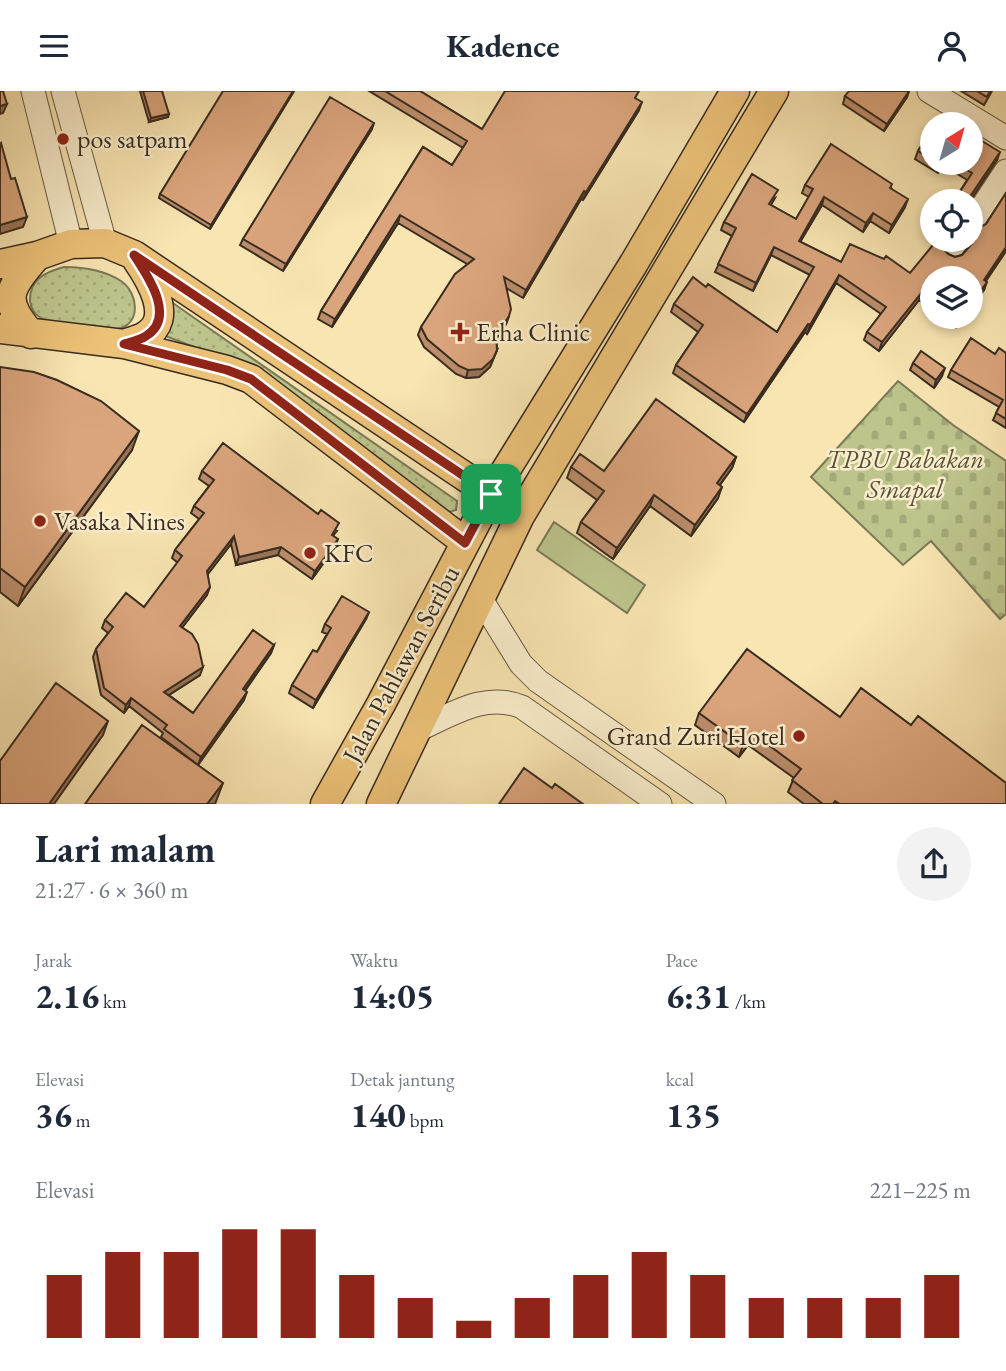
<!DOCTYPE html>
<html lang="id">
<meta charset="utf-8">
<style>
body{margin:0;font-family:"EB Garamond",serif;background:#f2f2f3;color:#1f2937;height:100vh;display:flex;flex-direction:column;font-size:26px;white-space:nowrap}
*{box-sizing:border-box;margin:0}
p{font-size:23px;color:#747a83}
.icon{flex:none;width:38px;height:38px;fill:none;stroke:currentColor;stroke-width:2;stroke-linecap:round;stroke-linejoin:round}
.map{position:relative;height:713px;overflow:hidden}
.drawer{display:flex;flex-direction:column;background:#fff;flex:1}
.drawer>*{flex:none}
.needle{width:46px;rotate:37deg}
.buttons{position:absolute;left:920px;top:21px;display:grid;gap:14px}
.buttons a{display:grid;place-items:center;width:63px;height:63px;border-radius:50%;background:#fff;box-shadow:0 4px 10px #0003;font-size:35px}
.pin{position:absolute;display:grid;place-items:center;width:60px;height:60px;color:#fff;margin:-30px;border-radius:14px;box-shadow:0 4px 10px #0006}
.round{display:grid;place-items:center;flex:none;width:74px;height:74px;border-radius:37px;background:#f2f2f3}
.headline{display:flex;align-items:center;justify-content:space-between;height:119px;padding:0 35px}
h1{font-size:38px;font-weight:700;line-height:52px}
.figures{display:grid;grid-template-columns:repeat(3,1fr);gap:10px;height:119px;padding:7px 35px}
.figures div{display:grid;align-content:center}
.figures b{font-size:35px;font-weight:700}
.figures small{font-size:19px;font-weight:400}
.figures p{font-size:19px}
.chart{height:196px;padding:14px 35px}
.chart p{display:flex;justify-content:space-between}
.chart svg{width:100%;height:126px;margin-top:7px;stroke:#8f2418;stroke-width:6}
header{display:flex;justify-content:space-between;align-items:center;height:91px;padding:0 35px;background:#fff;font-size:32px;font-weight:700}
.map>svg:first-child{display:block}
.grass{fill:#bdc58c;stroke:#7a7856;stroke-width:2}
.cemetery{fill:url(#cemetery-stones);stroke:#7a7856;stroke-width:2}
.park{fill:url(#park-dots);stroke:#7a7856;stroke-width:2}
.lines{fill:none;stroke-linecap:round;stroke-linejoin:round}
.minor-casing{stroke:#685a44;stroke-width:25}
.major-casing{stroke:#382c1f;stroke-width:31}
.minor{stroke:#faeecd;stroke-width:23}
.major{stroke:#ecc279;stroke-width:28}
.wall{fill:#bb8d6b;stroke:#382c1f;stroke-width:2}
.shaded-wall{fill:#997357;stroke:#382c1f;stroke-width:2}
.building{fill:#daa47c;stroke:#382c1f;stroke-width:2}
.route-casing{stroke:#fff;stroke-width:14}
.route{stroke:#8f2418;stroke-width:9}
.poi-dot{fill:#8f2418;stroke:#faeecd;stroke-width:2.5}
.labels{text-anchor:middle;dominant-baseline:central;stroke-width:5;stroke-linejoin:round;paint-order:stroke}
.poi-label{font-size:26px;fill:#382c1f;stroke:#faeecd;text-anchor:start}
.park-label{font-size:26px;font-style:italic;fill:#59523a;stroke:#faeecd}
.street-label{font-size:26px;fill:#382c1f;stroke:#faeecd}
</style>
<header><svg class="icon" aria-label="menu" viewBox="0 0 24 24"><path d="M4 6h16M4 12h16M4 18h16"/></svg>Kadence<svg class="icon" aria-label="person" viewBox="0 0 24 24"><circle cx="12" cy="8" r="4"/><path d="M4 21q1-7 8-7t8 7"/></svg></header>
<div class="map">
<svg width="1006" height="713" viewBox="0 0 1006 713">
<defs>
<pattern id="cemetery-stones" width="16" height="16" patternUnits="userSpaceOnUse" patternTransform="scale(1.75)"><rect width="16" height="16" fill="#bdc58c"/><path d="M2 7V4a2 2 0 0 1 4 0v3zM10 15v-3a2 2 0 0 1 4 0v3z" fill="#a3a978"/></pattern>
<pattern id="park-dots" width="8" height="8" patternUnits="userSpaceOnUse" patternTransform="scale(1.75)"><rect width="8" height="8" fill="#bdc58c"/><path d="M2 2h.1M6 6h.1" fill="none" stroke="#a3a978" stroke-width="1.8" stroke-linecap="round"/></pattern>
</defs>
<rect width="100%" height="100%" fill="#f8e5b2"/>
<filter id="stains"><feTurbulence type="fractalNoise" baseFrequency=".00286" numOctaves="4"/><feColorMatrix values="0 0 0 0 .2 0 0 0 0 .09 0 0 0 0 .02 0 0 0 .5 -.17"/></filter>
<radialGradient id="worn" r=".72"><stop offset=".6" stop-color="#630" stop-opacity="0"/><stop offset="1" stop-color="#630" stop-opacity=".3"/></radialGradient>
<path class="grass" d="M 554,431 L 645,494 L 627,522 L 537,459 Z"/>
<path class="cemetery" d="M 898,290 L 953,334 L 1006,370 L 1006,523 L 1000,528 L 931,450 L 903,474 L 811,386 Z"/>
<path class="park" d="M 64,176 C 84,176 104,179 121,190 C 139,202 142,236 115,238 C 98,240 56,236 41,227 C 34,223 31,218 30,210 C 29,189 45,181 64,176 Z
M 170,210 L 457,410 L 456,419 L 449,421 L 281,301 L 218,265 L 160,243 Z"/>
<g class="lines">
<defs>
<path id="minor" d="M 33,0 L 71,153
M 63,0 L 105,152
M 929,0 L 1006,47
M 971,133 L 1006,80
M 953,160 L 961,149
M 481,508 L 521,573 L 538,590 L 714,713
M 415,640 C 450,625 484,600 522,616 L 660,713"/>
<path id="major" d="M 0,173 L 37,165 L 71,153 L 105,152 L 134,164 L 491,403
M 0,238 L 124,253 L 227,279 L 251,288 L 465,451
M 31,243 C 1,209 8,197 37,165
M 124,253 C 131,250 139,249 145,245 C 175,228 150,188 137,169
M 325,713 L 381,613 L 491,403 L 634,172 L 735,0
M 381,713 L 520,425 L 774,0"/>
</defs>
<use href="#minor" class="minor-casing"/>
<use href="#major" class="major-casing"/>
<use href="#minor" class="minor"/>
<use href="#major" class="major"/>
</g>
<path class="wall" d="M 140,0 L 162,0 L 168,26 L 149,31 Z
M 294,0 L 210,138 L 159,107 L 160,103 Z
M 369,0 L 420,0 L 482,38 L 636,8 L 639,19 L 583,109 L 581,108 L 523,207 L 506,197 L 509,225 L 506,233 L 496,248 L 497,259 L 490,276 L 479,286 L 466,287 L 456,283 L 424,256 L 418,244 L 421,236 L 467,173 L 398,132 L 332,236 L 318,228 L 321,220 L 423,56 L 452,74 L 463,57 Z
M 909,0 L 907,6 L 884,40 L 843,13 L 845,5 Z
M 961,0 L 992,0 L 984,14 Z
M 933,36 L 933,72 L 971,72 L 997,69 L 970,110 L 954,110 L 967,89 L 943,74 L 938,82 L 915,68 L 918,60 Z
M 372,38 L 283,180 L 240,154 L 243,148 Z
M 805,94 L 891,97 L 905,116 L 889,142 L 870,130 L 863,141 L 822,114 L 800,151 L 841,171 L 910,182 L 943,157 L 948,163 L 955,166 L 962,164 L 973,151 L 977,138 L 986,133 L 1006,102 L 1006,160 L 986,190 L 984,199 L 933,187 L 933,220 L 919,209 L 879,260 L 864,249 L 867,241 L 881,223 L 836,192 L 807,243 L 805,241 L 744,331 L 673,282 L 676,274 L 698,241 L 671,221 L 674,213 L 706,196 L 777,241 L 810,184 L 771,164 L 753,200 L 715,181 L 732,145 L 721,139 L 724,131 L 775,107 L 771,114 L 796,128 L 809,106 L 802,102 Z
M 941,226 L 965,226 L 956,237 Z
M 1006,262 L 1006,337 L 993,329 L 999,316 L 948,286 L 951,279 L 995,263 Z
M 913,272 L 942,285 L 934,297 L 910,279 Z
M 0,276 L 132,359 L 18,515 L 0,501 Z
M 736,366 L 732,377 L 720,394 L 718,407 L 691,445 L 650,415 L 613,468 L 577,442 L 581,431 L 597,409 L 567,387 L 571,376 L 604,380 Z
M 202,380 L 337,440 L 333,445 L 335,456 L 312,488 L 278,464 L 236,474 L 231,453 L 208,483 L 207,504 L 182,537 L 200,584 L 169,604 L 193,622 L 274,554 L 271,562 L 245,600 L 244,609 L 198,674 L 161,646 L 163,642 L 129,615 L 124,622 L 101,604 L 93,566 L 96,558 L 108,542 L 102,537 L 105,529 L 144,516 L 178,472 L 172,467 L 175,459 L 199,428 L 191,422 L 194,415 L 209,395 L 199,388 Z
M 366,528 L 313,617 L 289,602 L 292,594 L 317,561 L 327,543 L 322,541 L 325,533 Z
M 699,622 L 840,626 L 1006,713 L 804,713 L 788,701 L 794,687 L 748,654 L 739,666 L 695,634 Z"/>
<path class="shaded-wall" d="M 293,0 L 294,0 L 210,138 L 211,134 Z
M 909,0 L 907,6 L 884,40 L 887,33 Z
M 642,11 L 639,19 L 583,109 L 586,101 Z
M 7,13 L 3,22 L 0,23 L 0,15 Z
M 169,23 L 168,26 L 149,31 L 151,27 Z
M 374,32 L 372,38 L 283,180 L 286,173 Z
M 1000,61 L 997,69 L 970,110 L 967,110 Z
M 584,100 L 581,108 L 523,207 L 526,199 Z
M 824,106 L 822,114 L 796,158 L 799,150 Z
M 908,108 L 905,116 L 889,142 L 892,134 Z
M 873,122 L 870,130 L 863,141 L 866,132 Z
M 400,124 L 398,132 L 332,236 L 335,228 Z
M 27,126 L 23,136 L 0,143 L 0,134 Z
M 774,156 L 771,164 L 753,200 L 756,192 Z
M 1006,156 L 1006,160 L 981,197 L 984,189 Z
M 839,184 L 836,192 L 807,243 L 810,234 Z
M 987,191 L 984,199 L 971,217 L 971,213 Z
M 922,201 L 919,209 L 879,260 L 882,251 Z
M 509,225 L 506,233 L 493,253 L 496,245 Z
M 962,226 L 965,226 L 956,237 L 959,229 Z
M 808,233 L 805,241 L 744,331 L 747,323 Z
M 497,259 L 490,276 L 479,286 L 466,287 L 468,279 Z
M 945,277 L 942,285 L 934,297 L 936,289 Z
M 139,340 L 132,359 L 18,515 L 25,496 Z
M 736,366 L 732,377 L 713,403 L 717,392 Z
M 722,396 L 718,407 L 691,445 L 695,434 Z
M 654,404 L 650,415 L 613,468 L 617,457 Z
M 234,445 L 231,453 L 204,488 L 207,480 Z
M 338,448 L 335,456 L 312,488 L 315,480 Z
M 281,456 L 278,464 L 236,474 L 239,466 Z
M 210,496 L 207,504 L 177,543 L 180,535 Z
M 369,521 L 366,528 L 313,617 L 316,609 Z
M 274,554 L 271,562 L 240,606 L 243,598 Z
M 203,576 L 200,584 L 161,609 L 164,601 Z
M 247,601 L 244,609 L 198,674 L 201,666 Z
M 131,607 L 129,615 L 124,622 L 126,614 Z
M 108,630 L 103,644 L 54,713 L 49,713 Z
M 752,642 L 748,654 L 739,666 L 743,654 Z
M 223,692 L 215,713 L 207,713 Z"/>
<path class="building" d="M 0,0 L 3,0 L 7,13 L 0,15 Z
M 143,0 L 162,0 L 169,23 L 151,27 Z
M 223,0 L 293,0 L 211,134 L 160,103 Z
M 385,0 L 420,0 L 482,38 L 505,0 L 639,0 L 635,7 L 642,11 L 586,101 L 584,100 L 526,199 L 504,186 L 511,218 L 509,225 L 496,245 L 497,259 L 493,268 L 482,278 L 468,279 L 459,275 L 427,248 L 421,236 L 455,183 L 474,168 L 400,124 L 335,228 L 321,220 L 423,56 L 452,74 L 467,50 Z
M 849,0 L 909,0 L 887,33 L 845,5 Z
M 977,0 L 990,0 L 987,6 Z
M 330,6 L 374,32 L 286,173 L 243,148 Z
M 938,28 L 947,33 L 934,33 Z
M 933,36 L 933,69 L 918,60 Z
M 971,48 L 980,53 L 982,50 L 1000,61 L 967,110 L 954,110 L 972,82 L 955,72 L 971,72 Z
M 1,52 L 11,88 L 15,87 L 27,126 L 0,134 L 0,53 Z
M 831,53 L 892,93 L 890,97 L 908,108 L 892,134 L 873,122 L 866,132 L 824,106 L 799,150 L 841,171 L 850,153 L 884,168 L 886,165 L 910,182 L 937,149 L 944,149 L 943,157 L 948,163 L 955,166 L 962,164 L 975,149 L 977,138 L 986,133 L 1006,102 L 1006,156 L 984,189 L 987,191 L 971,213 L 971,187 L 933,187 L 933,209 L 922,201 L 882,251 L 867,241 L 886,216 L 839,184 L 810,234 L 808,233 L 747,323 L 676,274 L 703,234 L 674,213 L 693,186 L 706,196 L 708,193 L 777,241 L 814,176 L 774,156 L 756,192 L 718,173 L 736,137 L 724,131 L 752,83 L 778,99 L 769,113 L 796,128 L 813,98 L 805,94 Z
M 971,247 L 995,263 L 999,257 L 1006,262 L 1006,328 L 996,322 L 1003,309 L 951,279 Z
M 921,260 L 945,277 L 936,289 L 913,272 Z
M 0,276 L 34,281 L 57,289 L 101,310 L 139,340 L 25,496 L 0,477 Z
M 656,308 L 736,366 L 717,392 L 722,396 L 695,434 L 654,404 L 617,457 L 581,431 L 604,400 L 571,376 L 580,363 L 604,380 Z
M 223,352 L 318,423 L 321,419 L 339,432 L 332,444 L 338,448 L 315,480 L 281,456 L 239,466 L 234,445 L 207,480 L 210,496 L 180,535 L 192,543 L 198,553 L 203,576 L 164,601 L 193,622 L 253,539 L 274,554 L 243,598 L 247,601 L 201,666 L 164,638 L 167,634 L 131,607 L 126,614 L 104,597 L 96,558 L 113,536 L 105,529 L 126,502 L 144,516 L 182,465 L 175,459 L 204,422 L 194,415 L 214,389 L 202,380 Z
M 342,505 L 369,521 L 316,609 L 292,594 L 313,559 L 317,561 L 331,537 L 325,533 Z
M 747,558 L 840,626 L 861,597 L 911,634 L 918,625 L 1006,692 L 1006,713 L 840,713 L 835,710 L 833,713 L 823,713 L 792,689 L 801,678 L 752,642 L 743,654 L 699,622 Z
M 56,592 L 108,630 L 49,713 L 0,713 L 0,670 Z
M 142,634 L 223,692 L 207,713 L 85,713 Z
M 524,677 L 552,697 L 555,693 L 583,713 L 499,713 Z"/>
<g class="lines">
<defs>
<path id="route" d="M 134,164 L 491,403 L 465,452 L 251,288 L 227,279 L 124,253 C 131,251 140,249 146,245 C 177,226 147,184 134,164 Z"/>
</defs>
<use href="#route" class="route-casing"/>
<use href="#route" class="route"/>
</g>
<g class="poi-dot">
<circle cx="63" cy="48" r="7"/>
<path d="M456.5 230.5h7v7h7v7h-7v7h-7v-7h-7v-7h7z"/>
<circle cx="40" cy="430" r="7"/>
<circle cx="310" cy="462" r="7"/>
<circle cx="799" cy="645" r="7"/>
</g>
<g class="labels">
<g class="poi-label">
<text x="77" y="48">pos satpam</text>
<text x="476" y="241">Erha Clinic</text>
<text x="54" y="430">Vasaka Nines</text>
<text x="324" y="462">KFC</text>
<text x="785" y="645" text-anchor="end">Grand Zuri Hotel</text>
</g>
<g class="park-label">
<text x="905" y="368">TPBU Babakan<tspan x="905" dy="30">Smapal</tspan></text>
</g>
<g class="street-label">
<text transform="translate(401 573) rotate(-62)">Jalan Pahlawan Seribu</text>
</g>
</g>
<rect width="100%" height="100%" filter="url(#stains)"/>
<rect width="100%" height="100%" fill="url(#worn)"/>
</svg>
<div class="buttons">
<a><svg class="needle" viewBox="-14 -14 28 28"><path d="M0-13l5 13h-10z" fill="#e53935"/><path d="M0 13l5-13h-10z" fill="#747a83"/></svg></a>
<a><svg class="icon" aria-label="locate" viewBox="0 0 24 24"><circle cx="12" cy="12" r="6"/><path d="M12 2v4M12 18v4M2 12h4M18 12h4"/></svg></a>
<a><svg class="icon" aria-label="layers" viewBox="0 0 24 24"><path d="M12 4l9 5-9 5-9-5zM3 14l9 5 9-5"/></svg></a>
</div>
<div class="pin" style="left:491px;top:403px;background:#1e9e55"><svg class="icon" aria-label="arrive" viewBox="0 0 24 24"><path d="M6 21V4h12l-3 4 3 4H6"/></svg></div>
</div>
<section class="drawer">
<div class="headline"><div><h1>Lari malam</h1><p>21:27 · 6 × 360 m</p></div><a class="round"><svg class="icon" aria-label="share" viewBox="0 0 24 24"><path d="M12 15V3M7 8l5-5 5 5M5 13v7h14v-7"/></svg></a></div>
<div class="figures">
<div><p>Jarak</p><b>2.16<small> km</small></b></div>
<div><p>Waktu</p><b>14:05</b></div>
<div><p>Pace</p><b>6:31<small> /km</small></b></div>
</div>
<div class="figures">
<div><p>Elevasi</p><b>36<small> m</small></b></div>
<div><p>Detak jantung</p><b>140<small> bpm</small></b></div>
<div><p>kcal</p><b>135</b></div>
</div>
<div class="chart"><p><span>Elevasi</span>221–225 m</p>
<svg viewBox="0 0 160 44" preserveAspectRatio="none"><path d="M5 44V22M15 44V14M25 44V14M35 44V6M45 44V6M55 44V22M65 44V30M75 44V38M85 44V30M95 44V22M105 44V14M115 44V22M125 44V30M135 44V30M145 44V30M155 44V22"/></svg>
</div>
</section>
